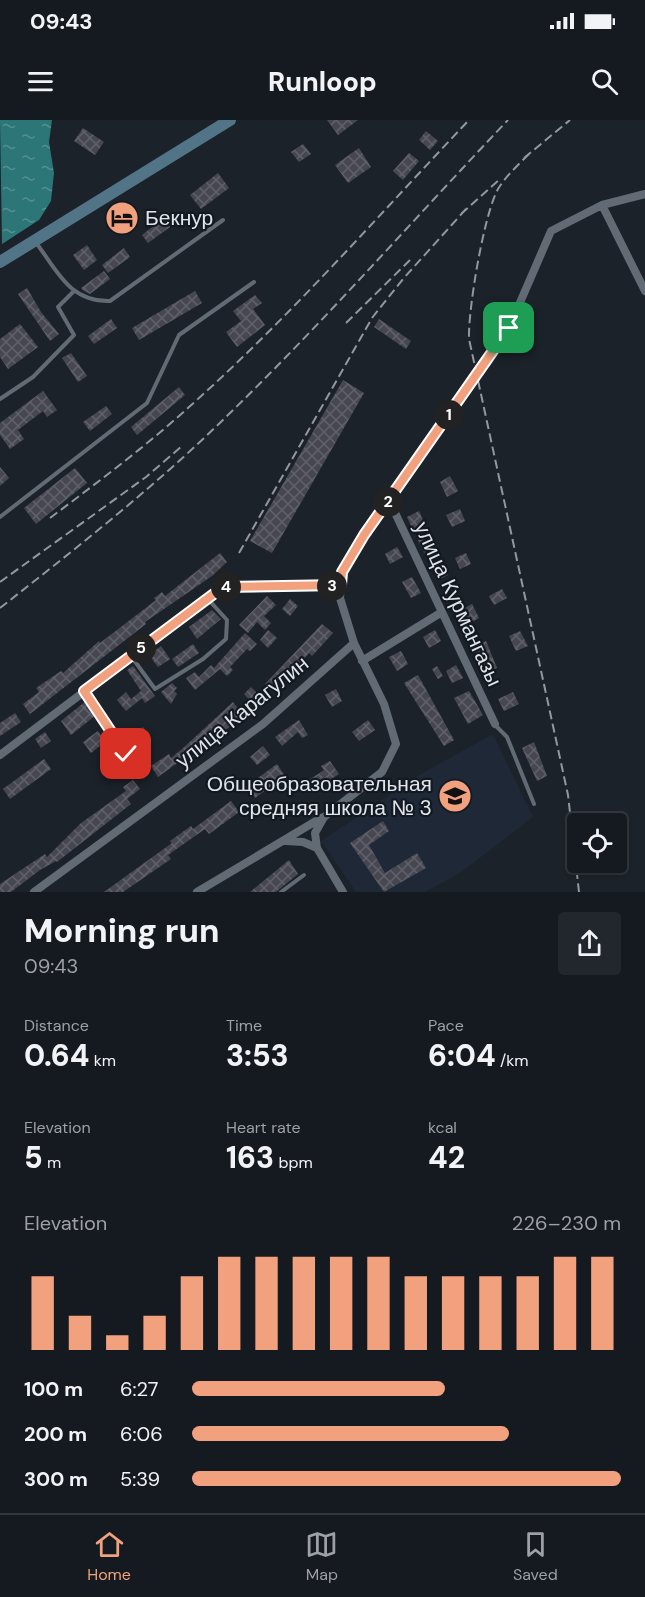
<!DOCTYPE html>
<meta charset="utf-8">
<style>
body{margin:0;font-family:"DM Sans",sans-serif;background:#22272d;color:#f1f3f6;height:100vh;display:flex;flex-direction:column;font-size:22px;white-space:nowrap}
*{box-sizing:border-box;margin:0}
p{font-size:20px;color:#9da1a5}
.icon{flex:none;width:33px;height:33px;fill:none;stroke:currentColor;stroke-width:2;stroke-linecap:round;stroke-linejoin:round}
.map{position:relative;height:772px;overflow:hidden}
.drawer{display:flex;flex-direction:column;background:#151a20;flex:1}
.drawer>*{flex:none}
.controls{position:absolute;left:567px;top:693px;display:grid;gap:12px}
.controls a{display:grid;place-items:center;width:60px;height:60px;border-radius:6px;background:#151a20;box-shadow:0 2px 4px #0004,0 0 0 2px #34383e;font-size:30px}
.pin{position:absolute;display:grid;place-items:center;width:51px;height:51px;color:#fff;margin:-26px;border-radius:12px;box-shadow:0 3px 9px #0006}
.km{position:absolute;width:30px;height:30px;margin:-15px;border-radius:50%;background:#222;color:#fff;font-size:16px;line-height:30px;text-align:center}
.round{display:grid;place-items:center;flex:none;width:63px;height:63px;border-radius:6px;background:#22272d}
.headline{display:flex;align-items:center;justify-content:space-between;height:102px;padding:0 24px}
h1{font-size:33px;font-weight:800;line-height:45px}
.stats{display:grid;grid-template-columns:repeat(3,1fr);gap:9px;height:102px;padding:6px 24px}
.stats div{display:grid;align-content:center}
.stats b{font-size:30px;font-weight:800}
.stats small{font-size:16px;font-weight:400}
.stats p{font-size:16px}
.chart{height:168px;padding:12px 24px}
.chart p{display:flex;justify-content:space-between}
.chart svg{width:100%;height:108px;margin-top:6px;stroke:#f2a17e;stroke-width:6}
ul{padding:0 24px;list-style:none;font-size:20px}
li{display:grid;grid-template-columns:96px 72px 1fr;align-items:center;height:45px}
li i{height:15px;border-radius:8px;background:#f2a17e}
.status{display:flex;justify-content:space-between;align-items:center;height:42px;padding:0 30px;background:#151a20;direction:ltr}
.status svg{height:16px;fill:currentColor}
header{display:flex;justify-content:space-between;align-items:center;height:78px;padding:0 24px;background:#151a20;font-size:27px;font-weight:800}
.dock{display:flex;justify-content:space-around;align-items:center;height:84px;border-top:2px solid #34383e;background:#151a20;font-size:16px;color:#9da1a5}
.dock a{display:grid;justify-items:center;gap:3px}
.dock .selected{color:#f2a17e}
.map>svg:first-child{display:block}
.built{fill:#1e2836}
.water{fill:url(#water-ripples)}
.building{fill:url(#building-cross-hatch)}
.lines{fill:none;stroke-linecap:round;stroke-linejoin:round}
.lane{stroke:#626a74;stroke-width:4}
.street{stroke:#626a74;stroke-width:8}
.secondary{stroke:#517587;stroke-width:12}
.rail{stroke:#93989f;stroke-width:2;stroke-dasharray:9 4.5;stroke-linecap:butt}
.route-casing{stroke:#fff;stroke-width:12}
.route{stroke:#f2a17e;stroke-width:8}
.labels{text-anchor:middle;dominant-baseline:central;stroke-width:4.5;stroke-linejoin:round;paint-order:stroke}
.poi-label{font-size:21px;fill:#e1e5eb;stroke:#131921;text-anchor:start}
.street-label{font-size:21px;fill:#e1e5eb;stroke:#131921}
</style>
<div class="status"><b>09:43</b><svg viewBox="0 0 49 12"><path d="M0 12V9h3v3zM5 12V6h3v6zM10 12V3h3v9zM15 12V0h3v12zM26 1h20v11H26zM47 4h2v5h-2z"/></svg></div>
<header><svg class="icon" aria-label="menu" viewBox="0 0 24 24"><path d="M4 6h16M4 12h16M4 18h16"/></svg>Runloop<svg class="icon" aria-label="search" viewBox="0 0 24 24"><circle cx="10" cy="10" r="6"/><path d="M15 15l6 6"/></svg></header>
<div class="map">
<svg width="645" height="772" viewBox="0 0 645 772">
<defs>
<pattern id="water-ripples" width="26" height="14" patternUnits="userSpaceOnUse" patternTransform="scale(1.5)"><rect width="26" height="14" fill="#2d7677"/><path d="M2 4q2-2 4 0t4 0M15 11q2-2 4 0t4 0" fill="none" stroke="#559091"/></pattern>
<pattern id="building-cross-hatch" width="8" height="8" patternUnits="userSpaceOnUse" patternTransform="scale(1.5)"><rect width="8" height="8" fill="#474752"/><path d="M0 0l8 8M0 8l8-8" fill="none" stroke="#61616b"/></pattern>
</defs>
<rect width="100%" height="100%" fill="#1c222a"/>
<path class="built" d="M 493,614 L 533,697 L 460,753 L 425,772 L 356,772 L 321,721 L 419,655 Z"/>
<path class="water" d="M 0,0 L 52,0 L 49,22 L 54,53 L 51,81 L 39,100 L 2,124 Z"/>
<path class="building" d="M 327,0 L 358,0 L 338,15 Z
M 83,8 L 104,22 L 95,35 L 74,21 Z
M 426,11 L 438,21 L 430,30 L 419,20 Z
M 303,24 L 311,34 L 299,42 L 291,32 Z
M 359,28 L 371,47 L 348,63 L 335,45 Z
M 409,33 L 419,41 L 403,60 L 393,51 Z
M 218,53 L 229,68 L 201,89 L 190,75 Z
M 126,85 L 136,98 L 117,112 L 107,99 Z
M 164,98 L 170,107 L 148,123 L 142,115 Z
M 87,125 L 97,140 L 84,150 L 73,135 Z
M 124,128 L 130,137 L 108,153 L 102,145 Z
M 104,151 L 110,159 L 90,174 L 84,171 L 81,168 Z
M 27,168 L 41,192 L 59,214 L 50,221 L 18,174 Z
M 195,171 L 202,183 L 139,220 L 132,208 Z
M 255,175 L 262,183 L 253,189 L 265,205 L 237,227 L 226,212 L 241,201 L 233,191 Z
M 111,199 L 117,208 L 94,224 L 88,216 Z
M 379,199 L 411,221 L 406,229 L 374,207 Z
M 20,204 L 38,227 L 8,249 L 0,237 L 0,219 Z
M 71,233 L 87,256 L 78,262 L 62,238 Z
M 343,260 L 364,273 L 272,433 L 250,421 Z
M 179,267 L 185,275 L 137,315 L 131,307 Z
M 43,271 L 57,290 L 47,297 L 43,291 L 18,310 L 24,319 L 10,329 L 0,315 L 0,303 Z
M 106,286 L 112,294 L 90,311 L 83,302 Z
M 0,347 L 9,358 L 0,366 Z
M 75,348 L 87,363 L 36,404 L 24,388 Z
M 450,356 L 458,371 L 447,377 L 440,362 Z
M 460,389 L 465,401 L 452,407 L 446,395 Z
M 419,391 L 425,405 L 413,410 L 407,397 Z
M 430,415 L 436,427 L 424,433 L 418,420 Z
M 397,427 L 403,437 L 390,444 L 385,434 Z
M 220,433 L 227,442 L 212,456 L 145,502 L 146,504 L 30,594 L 23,584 L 39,572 L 36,568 L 61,551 L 63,553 L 99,521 L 100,523 L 156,480 L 154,478 L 162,472 L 165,476 Z
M 466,433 L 471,444 L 460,449 L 455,438 Z
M 441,439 L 448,455 L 438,460 L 430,444 Z
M 412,457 L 421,473 L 411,478 L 402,462 Z
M 502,469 L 507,478 L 494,485 L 489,476 Z
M 267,476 L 276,485 L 264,496 L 271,503 L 265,510 L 257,502 L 248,513 L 239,505 Z
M 290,479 L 298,486 L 290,496 L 282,489 Z
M 472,484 L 479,498 L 465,506 L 457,492 Z
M 212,490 L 221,499 L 197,519 L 189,507 Z
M 322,504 L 333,513 L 312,536 L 309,533 L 287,559 L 285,556 L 271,570 L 265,564 Z
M 268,510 L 277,518 L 268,528 L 260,520 Z
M 435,510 L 441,521 L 429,528 L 423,517 Z
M 520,511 L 528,526 L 516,531 L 509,516 Z
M 245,513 L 257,524 L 250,531 L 247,529 L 230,547 L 233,550 L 227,556 L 220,549 L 195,570 L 186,558 L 195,552 L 199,557 L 211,545 L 214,548 Z
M 486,521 L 497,548 L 483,553 L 474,527 Z
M 193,524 L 199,533 L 178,547 L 172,539 Z
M 161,526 L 170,539 L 158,547 L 149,535 Z
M 401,531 L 408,544 L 397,551 L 389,537 Z
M 456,545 L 463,558 L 452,563 L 446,551 Z
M 133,546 L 155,576 L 145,583 L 142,578 L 126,591 L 117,580 L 126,572 L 131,579 L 141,571 L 127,550 Z
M 437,546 L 443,556 L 438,559 L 432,549 Z
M 418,555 L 454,620 L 444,626 L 404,563 Z
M 172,563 L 177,568 L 174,571 L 177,574 L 171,584 L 161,572 Z
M 251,567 L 263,579 L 255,586 L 244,574 Z
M 336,569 L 342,581 L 332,587 L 325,575 Z
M 469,571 L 483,595 L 468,604 L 454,578 Z
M 513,572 L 519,584 L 504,591 L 498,579 Z
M 86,581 L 96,595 L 71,615 L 61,601 Z
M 233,582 L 244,596 L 207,624 L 184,647 L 180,641 L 158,657 L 151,646 L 169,634 L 171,638 L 182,629 Z
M 15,593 L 21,602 L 0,616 L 0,603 Z
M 299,600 L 308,615 L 302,618 L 298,612 L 282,626 L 275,617 Z
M 368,600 L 375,610 L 359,621 L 352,612 Z
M 143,607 L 150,617 L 138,626 L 131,617 Z
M 98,611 L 106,621 L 91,633 L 83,622 Z
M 45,612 L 51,621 L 41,628 L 35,619 Z
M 534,622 L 547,656 L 537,661 L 522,628 Z
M 263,626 L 270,635 L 257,645 L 250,637 Z
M 116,636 L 120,642 L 108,651 L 104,646 Z
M 44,639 L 51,649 L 10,679 L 3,669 Z
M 330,641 L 339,654 L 312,672 L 306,662 L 324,650 L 321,646 Z
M 277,644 L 285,656 L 255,678 L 247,666 Z
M 133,660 L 140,669 L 127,679 L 131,684 L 57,742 L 56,741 L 40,750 L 11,772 L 0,772 L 0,764 L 45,734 L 47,737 L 81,703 L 126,671 L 123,667 Z
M 231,681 L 239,692 L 209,714 L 205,709 L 168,735 L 171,739 L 123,772 L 104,772 L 172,723 L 170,721 L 191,706 L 193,709 Z
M 383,701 L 389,711 L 369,725 L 385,753 L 417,733 L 426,748 L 384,772 L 350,723 Z
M 289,740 L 298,754 L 276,772 L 250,772 Z"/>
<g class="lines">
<path class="lane" d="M 37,124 C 58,152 70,182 110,181 L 223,100
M 0,279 L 33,257 L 74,215 L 58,187 L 73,172
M 0,397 L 147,283 L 179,215 L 254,162
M 131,536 L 155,569 L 203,539 L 226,519 L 227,500 L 207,478
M 85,571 L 126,634
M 495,605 L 507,617 L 534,684
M 281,772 L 304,755"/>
<path class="street" d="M 602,85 L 645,171
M 389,380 L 495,604
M 362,541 L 442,492
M 0,635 L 223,467 L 341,466
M 286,721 L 303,722 L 317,728
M 34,772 L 263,604 L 354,523
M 197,772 L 321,698
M 343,772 L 317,728 L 315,713 L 324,697 L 382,652 L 396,624 L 384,584 L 354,523 L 340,478 L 342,452 L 364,415 L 509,208 L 551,111 L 602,85 L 645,74"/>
<path class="secondary" d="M 0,142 L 230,0"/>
<path class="rail" d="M 529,34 C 518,45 506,56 498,69 C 484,94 468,189 469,219 L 568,675 L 579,772
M 524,38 L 570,0
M 461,94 L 501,58
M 346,203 L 410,140
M 50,398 C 98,362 145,327 189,287 C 289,198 377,97 469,0
M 239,433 L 372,198 L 403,159 L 466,89
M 0,462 L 146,357 L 182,326
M 0,488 C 69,434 139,379 203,319 C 310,218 407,106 508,0"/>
</g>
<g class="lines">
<defs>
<path id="route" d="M 126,634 L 84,571 L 223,467 L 341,465 L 342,452 L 364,415 L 509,208"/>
</defs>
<use href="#route" class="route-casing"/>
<use href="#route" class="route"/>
</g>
<defs>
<symbol id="hotel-disc" viewBox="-11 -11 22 22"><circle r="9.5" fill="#f2a17e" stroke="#131921"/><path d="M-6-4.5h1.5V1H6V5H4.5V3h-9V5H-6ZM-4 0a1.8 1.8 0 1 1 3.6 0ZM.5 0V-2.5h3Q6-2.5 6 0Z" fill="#111"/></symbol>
<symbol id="school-disc" viewBox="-11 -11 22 22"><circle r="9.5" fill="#f2a17e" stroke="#131921"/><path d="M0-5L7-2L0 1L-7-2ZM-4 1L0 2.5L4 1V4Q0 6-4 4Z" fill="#111"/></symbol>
</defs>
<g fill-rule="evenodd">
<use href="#hotel-disc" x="103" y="79" width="38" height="38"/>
<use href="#school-disc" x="436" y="657" width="38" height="38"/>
</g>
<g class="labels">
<g class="poi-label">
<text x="145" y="98">Бекнур</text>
<text x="432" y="664" text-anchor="end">Общеобразовательная<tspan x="432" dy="24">средняя школа № 3</tspan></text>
</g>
<g class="street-label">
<text transform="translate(458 484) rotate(65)">улица Курмангазы</text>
<text transform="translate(242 592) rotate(-39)">улица Карагулин</text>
</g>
</g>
</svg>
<div class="controls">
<a><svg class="icon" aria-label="locate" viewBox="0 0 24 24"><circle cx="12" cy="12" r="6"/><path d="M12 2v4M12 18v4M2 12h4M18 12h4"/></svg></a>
</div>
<div class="pin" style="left:509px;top:208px;background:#1e9e55"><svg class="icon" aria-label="arrive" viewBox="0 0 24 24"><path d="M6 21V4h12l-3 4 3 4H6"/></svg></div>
<div class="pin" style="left:126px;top:634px;background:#d93025"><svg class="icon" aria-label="check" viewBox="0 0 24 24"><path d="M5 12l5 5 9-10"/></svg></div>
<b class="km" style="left:449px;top:295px">1</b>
<b class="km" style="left:388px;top:382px">2</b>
<b class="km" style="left:332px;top:466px">3</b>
<b class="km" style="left:226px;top:467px">4</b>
<b class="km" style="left:141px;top:528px">5</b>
</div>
<section class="drawer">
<div class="headline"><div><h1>Morning run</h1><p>09:43</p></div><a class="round"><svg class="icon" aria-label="share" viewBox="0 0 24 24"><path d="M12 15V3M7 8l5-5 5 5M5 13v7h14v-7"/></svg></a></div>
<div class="stats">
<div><p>Distance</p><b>0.64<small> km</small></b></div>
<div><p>Time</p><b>3:53</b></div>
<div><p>Pace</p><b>6:04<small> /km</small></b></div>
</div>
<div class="stats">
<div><p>Elevation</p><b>5<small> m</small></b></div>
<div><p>Heart rate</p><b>163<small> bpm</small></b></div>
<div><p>kcal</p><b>42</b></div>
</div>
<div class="chart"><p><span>Elevation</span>226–230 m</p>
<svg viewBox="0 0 160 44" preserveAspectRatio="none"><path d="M5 44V14M15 44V30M25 44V38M35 44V30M45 44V14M55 44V6M65 44V6M75 44V6M85 44V6M95 44V6M105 44V14M115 44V14M125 44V14M135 44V14M145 44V6M155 44V6"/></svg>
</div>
<ul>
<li><b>100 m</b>6:27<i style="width:59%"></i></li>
<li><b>200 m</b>6:06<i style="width:74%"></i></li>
<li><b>300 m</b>5:39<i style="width:100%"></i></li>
</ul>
</section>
<nav class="dock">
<a class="selected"><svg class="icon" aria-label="home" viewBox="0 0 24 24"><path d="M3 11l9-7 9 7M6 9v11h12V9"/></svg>Home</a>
<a><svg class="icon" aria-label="map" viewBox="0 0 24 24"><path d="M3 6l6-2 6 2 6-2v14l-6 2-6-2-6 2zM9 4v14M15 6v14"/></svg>Map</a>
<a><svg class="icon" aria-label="saved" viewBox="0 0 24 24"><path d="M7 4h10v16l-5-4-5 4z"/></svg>Saved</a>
</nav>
